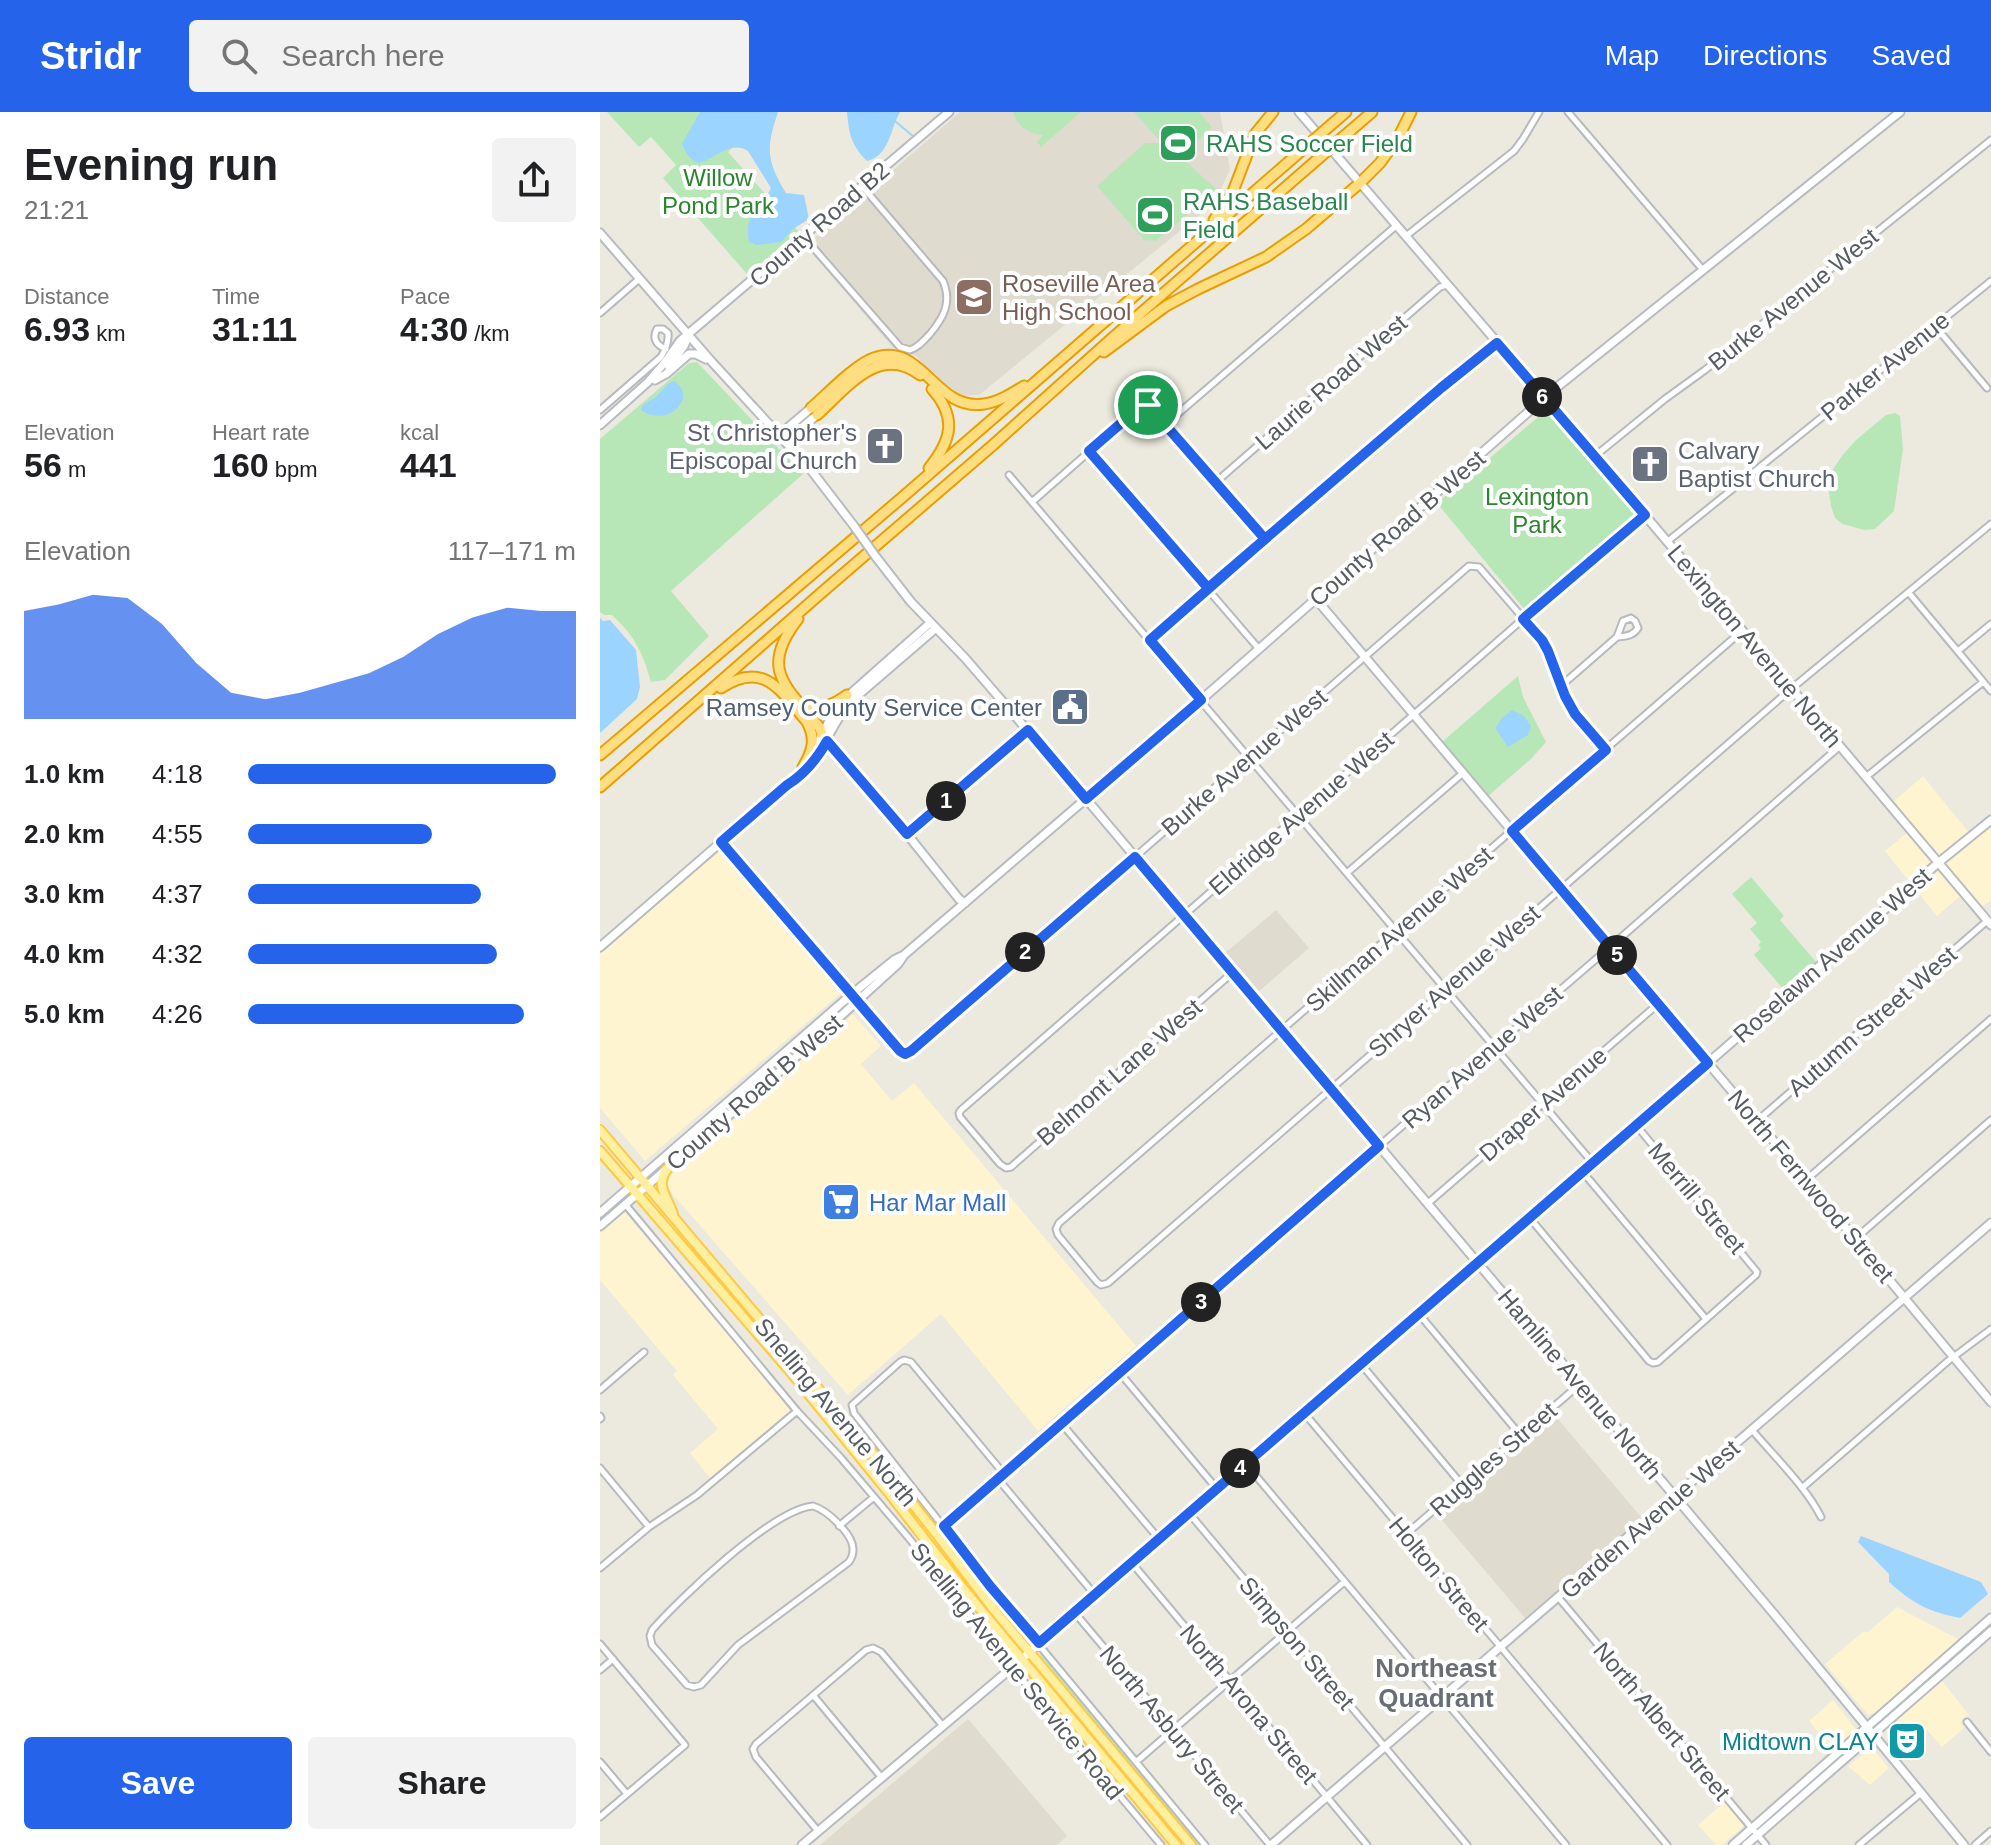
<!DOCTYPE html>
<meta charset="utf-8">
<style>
body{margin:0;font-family:Arial,sans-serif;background:#f2f2f2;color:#202124;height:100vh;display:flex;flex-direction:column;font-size:30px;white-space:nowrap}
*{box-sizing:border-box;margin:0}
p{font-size:26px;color:#757577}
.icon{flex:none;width:44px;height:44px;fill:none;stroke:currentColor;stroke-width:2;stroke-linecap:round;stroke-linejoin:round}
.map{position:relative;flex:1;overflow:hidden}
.sheet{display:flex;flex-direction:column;background:#fff;width:600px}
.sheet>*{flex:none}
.pin{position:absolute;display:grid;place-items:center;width:68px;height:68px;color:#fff;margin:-34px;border:4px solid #fff;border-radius:50%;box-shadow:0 2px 8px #0007}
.km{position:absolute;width:40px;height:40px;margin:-20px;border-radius:50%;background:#222;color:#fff;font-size:22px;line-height:40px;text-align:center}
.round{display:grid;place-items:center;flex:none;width:84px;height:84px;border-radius:8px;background:#f2f2f2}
.headline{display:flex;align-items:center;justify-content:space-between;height:136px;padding:0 24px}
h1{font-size:44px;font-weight:800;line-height:60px}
.metrics{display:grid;grid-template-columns:repeat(3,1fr);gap:12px;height:136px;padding:8px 24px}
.metrics div{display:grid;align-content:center}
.metrics b{font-size:34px;font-weight:800}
.metrics small{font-size:22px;font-weight:400}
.metrics p{font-size:22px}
.chart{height:224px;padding:16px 24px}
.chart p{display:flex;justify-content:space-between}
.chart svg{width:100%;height:144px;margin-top:8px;fill:#2563eb;opacity:.7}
.action{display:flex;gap:16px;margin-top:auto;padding:16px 24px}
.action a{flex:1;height:92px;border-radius:8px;background:#2563eb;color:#fff;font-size:32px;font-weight:800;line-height:92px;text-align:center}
.action a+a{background:#f2f2f2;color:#202124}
ul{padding:0 24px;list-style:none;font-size:26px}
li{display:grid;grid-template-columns:128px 96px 1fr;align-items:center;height:60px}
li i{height:20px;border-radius:10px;background:#2563eb}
header{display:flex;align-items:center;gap:48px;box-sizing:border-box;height:112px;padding:0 40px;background:#2563eb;color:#fff}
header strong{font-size:38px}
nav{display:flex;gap:44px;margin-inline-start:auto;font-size:28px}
.search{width:560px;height:72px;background:#f2f2f2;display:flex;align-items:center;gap:20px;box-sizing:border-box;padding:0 28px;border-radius:8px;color:#757577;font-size:30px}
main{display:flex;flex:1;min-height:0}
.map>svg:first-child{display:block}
.commercial{fill:#fff4d0}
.education{fill:#dfdbce}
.green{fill:#b7e7b7}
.water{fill:#9bd4ff}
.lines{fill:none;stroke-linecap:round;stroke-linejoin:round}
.stream{stroke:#9bd4ff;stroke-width:2}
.street-casing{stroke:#b6babf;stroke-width:9}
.secondary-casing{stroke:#b7bbc2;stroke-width:11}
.primary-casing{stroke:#ffc944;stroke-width:12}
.highway-casing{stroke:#ea9f00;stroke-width:13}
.street{stroke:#fff;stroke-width:5}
.secondary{stroke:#fff;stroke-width:7}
.primary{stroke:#ffefa0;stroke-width:8}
.highway{stroke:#ffde82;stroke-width:9}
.secondary-bridge-casing{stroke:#b7bbc2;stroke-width:11;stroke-linecap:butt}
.highway-bridge-casing{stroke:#ea9f00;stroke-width:13;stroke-linecap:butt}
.secondary-bridge{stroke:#fff;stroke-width:7}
.highway-bridge{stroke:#ffde82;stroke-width:9}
.route-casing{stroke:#fff;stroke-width:16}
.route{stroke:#2563eb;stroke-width:10}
.labels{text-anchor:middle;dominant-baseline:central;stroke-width:8;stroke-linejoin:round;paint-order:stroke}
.leisure-label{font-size:24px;fill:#27864d;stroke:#fff;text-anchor:start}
.park-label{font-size:24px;fill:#2c842e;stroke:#fff}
.street-label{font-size:24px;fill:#575c61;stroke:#fff}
.education-label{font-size:24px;fill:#785e54;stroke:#fff;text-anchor:start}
.worship-label{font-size:24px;fill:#5b616d;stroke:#fff;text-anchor:end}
.service-label{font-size:24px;fill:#4e5e75;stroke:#fff;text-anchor:end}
.shop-label{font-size:24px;fill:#366cbe;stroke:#fff;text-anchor:start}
.culture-label{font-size:24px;fill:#0d838f;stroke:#fff;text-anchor:end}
.neighbourhood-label{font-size:26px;font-weight:bold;fill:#686e73;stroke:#fff}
</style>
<header>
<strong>Stridr</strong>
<div class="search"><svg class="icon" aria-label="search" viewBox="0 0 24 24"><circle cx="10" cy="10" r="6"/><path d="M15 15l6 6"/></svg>Search here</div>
<nav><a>Map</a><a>Directions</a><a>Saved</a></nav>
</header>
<main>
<section class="sheet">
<div class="headline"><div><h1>Evening run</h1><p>21:21</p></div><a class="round"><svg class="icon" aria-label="share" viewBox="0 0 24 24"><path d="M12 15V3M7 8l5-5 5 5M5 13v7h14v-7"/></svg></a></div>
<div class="metrics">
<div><p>Distance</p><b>6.93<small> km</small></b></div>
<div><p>Time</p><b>31:11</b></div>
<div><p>Pace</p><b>4:30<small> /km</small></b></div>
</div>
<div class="metrics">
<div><p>Elevation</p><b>56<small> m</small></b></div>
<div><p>Heart rate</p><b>160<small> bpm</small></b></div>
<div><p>kcal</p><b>441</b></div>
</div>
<div class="chart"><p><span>Elevation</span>117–171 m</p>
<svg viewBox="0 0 160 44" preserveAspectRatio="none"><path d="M0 44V11L10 9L20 6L30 7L40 15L50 27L60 36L70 38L80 36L90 33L100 30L110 25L120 18L130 13L140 10L150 11L160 11V44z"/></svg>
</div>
<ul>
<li><b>1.0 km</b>4:18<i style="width:94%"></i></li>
<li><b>2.0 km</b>4:55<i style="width:56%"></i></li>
<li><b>3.0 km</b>4:37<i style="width:71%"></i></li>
<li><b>4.0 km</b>4:32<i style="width:76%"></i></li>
<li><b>5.0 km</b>4:26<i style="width:84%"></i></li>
</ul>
<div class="action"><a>Save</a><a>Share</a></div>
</section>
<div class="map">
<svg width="1391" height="1733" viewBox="0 0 1391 1733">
<rect width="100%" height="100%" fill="#ece9de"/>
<path class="commercial" d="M 1323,664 L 1374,727 L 1391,713 L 1391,788 L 1382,795 L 1367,778 L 1337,804 L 1285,739 L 1314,715 L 1294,689 Z
M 118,739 L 240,882 L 45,1049 L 0,996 L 0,842 Z
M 253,902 L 281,934 L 261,952 L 292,989 L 314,971 L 536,1234 L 438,1319 L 341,1202 L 248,1283 L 69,1078 L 67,1073 L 70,1064 Z
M 24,1099 L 191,1298 L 110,1366 L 90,1341 L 118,1317 L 73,1263 L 77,1259 L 0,1168 L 0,1119 Z
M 1297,1495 L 1360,1528 L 1331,1555 L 1369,1603 L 1362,1607 L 1361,1611 L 1364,1616 L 1342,1635 L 1326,1617 L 1299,1641 L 1287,1626 L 1287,1619 L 1273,1601 L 1269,1603 L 1261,1595 L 1225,1552 L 1264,1519 L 1267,1521 Z
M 1233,1588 L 1255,1616 L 1255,1619 L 1233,1638 L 1209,1609 Z
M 1272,1636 L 1289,1656 L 1270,1673 L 1248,1654 Z
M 1125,1690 L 1144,1714 L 1122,1733 L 1116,1733 L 1098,1713 Z"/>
<path class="education" d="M 360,0 L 620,0 L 630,58 L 614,91 L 379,283 L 362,284 L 343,273 L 316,244 L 293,236 L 206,134 Z
M 676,798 L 709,836 L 657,881 L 624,842 Z
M 952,1300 L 1042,1406 L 926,1507 L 836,1401 Z
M 368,1607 L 467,1724 L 457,1733 L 220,1733 Z"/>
<path class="green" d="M 7,0 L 172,0 L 128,40 L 199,120 L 148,163 L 63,66 L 76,53 L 51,25 L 39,35 Z
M 413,0 L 481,0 L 441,35 L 437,30 L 443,23 C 427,21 418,15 413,0 Z
M 534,0 L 599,0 L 612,15 L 577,47 L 583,47 L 617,78 L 556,129 L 544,128 L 497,74 L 545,31 L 562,31 Z
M 97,250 L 203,362 L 71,479 L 109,524 L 65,568 L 51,570 C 43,541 35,524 12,503 L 4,503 L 0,500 L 0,327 L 89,251 Z
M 1295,301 L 1300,304 L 1303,337 L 1294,399 L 1275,417 L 1264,418 L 1243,412 L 1235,406 L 1231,394 L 1229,381 L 1230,362 L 1241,345 L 1256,328 L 1286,303 Z
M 946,302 L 959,313 L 1036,404 L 926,499 L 837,391 L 938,305 Z
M 918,564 L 923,585 L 946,630 L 931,647 L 888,684 L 842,630 Z
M 1151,765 L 1184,804 L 1180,808 L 1216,850 L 1184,878 L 1154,843 L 1161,836 L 1158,833 L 1161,830 L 1150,817 L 1157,811 L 1132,782 Z
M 442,1541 L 459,1562 L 601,1733 L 597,1733 L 440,1543 Z"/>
<path class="water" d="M 100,0 L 178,0 C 166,36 166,48 186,81 L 204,83 L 209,107 L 193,117 L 181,130 L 157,133 L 149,130 C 144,100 159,100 171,76 L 148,39 C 131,28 116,46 99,51 C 89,48 86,41 82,32 Z
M 247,0 L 300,0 C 290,17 290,43 267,49 C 251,33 249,22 247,0 Z
M 74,269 C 99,285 68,317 41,298 L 42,294 C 47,290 52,288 57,284 C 63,278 65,272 74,269 Z
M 0,506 L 3,509 L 10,508 L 36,538 L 40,575 L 37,587 L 0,621 Z
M 912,598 L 924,604 L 931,614 L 928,623 L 908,635 L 895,616 L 903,605 Z
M 1261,1424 L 1381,1470 L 1388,1482 L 1360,1506 C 1329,1500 1312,1491 1289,1470 L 1289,1462 L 1258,1430 Z"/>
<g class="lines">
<path class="stream" d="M 295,9 L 314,25"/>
<defs>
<path id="street" d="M 968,0 L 1103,158
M 806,124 L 914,39 L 923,27 L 939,0
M 204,125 L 300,235 L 310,238 C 319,235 323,229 330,222 C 344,205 352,190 343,169 L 262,74
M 0,201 L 39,167
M 1335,214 L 1387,276
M 0,298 L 61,245 C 66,237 69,230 68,221 L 63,217 L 57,217 C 52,226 56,233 66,237
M 566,312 L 797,113
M 489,339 L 659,537
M 995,344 L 1065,287 L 1105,258 L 1391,28
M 409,363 L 992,1050
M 616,370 L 840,175 L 847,173
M 432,390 L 541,294 L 548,293 L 665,427
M 1068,429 L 1391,169
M 1309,481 L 1391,579
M 1142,519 L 459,1111 L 456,1117 L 458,1123 L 497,1170 L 501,1173 L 508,1171 L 1191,577 L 1391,412
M 550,528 L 831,284 L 897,231
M 1358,539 L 1391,512
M 962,573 L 1017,525 L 1023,509 L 1031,506 L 1035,509 L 1038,516 C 1033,524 1026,524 1017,525
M 1266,665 L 1383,570
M 308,722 L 428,618
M 121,730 L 300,939 L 305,942 L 535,745 L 869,454 L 879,455 L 942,528 L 954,552 L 971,596 L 1006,638
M 748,760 L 863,661
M 632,861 L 411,1055 L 406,1056 L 400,1052 L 360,1005 L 359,1001 L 361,998 L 923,507 L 1045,403
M 1157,1009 L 1387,809
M 982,1059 L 1106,1207
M 1206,1068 L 1391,907
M 25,1092 L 197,1299 L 241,1346 L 308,1425 L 406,1548 L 561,1733
M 827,1092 L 1058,892
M 929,1105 L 1049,1249 L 1053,1251 L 1058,1250 L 1156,1163 L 1157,1160 L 1036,1013
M 1255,1127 L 1391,1008
M 819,1202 L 921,1324
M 761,1252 L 863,1374
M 520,1261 L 617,1377
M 0,1278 L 44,1240
M 705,1302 L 1067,1733
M 0,1304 L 1,1306 L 0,1307
M 462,1312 L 559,1427
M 1152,1318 C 1173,1343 1207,1376 1221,1405
M 646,1352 L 966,1733
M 0,1356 L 49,1415
M 404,1362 L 311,1250 L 304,1248 L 300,1250 L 252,1293 L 254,1301 L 390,1474 L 605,1733
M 398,1367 L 495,1483
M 1202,1376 L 1348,1249 L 1391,1217
M 213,1394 C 227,1398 253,1422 253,1437 C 253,1443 252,1445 249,1450 L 138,1533 L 101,1573 L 94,1575 L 87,1573 L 52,1533 L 50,1524 L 52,1518 C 79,1487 173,1397 213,1394 Z
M 589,1401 L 867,1733
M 239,1414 L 274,1385
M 344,1414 L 779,1034 L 1010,835 L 1240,634
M 805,1423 L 980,1272
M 532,1451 L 767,1733
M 0,1456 L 49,1415 L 97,1383 L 197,1299
M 958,1485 L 1166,1733
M 475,1501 L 670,1733
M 0,1532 L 85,1633 L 0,1705
M 0,1558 L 13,1547
M 213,1583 L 282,1666
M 1367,1610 L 1391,1640
M 0,1650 L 27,1682
M 536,1650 L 744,1470
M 218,1719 L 156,1645 L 153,1637 L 156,1632 L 266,1538 L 273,1536 L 281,1540 L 343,1614
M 1259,1733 L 1321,1681
M 1375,1733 L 1391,1719"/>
<path id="secondary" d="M 699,0 L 995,344 L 1391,813
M 0,121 L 112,250 L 211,358 L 254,414
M 69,255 L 84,234 L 88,225
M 55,268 L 66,262 L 89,242 L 96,242 L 106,247
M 0,313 L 48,270 L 66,249 L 80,229 L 349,0
M 185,324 L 190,325 L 217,303
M 182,327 L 185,324 L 184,319 L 211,296
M 276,445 L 311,490 L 365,546 L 466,663 L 1174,1502 L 1364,1733
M 716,487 L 1157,1009 L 1391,1290
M 224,626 L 307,722 L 359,787 L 365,791
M 211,644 L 231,605 L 241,590 L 330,511
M 0,835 L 187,673 C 224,649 225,620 250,590 L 336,516
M 0,1101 L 252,882 L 294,848 L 302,844
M 0,1114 L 177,962 L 298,852 L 304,843 L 601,588 L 951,280 L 1300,0
M 202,1733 L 408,1559 L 1338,751 L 1391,708
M 671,1733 L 1391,1111
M 1133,1733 L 1391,1506
M 1146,1733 L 1391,1519"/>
<path id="primary" d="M 0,1018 L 270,1338 L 335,1420 L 395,1499 L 591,1733
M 0,1039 L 189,1258 L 289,1381 L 362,1475 L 576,1733
M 67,1057 C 55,1074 67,1084 73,1102"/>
<path id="highway" d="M 732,12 L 746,0
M 743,25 L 772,0
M 614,108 L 632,82 L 655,22 L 673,0
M 504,240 L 566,194 L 598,177 L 666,145 L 706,117 L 760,71 L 780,51 L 798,26 L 811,0
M 211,296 C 227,282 251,257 269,248 C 322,224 333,300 384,292 C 398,290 411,282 424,274
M 217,303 C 246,277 279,231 320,263
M 329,356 C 351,329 358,306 332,277
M 198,507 C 158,558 187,575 220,616 L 222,623
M 121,576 C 165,547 181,580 208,611
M 203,593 C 221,598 232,594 247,583
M 0,643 L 305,383 L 708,33
M 203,655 C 213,638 216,627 207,610
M 0,675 L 220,482 L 393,333 L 511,227 L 719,46"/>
</defs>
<use href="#street" class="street-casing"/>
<use href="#secondary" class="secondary-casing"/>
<use href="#primary" class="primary-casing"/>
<use href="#highway" class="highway-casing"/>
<use href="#street" class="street"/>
<use href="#secondary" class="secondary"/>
<use href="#primary" class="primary"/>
<use href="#highway" class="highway"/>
<defs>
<path id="secondary-bridge" d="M 254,414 L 276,445"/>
<path id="highway-bridge" d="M 708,33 L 732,12
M 719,46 L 743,25"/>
</defs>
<use href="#secondary-bridge" class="secondary-bridge-casing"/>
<use href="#highway-bridge" class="highway-bridge-casing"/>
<use href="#secondary-bridge" class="secondary-bridge"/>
<use href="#highway-bridge" class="highway-bridge"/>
</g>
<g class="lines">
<defs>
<path id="route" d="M 548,293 L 665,427 L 550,528 L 601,588 L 486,687 L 428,618 L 307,722 L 227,629 C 217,647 205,662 187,673 L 121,730 L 300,939 L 305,942 L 311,939 L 535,745 L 779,1034 L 344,1414 L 390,1474 L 439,1531 L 1108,951 L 912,719 L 1006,638 L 975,602 L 965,584 L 948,539 L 942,528 L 923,507 L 1045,403 L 897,231 L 841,276 L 608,476 L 489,339 L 541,294 L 548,293"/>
</defs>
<use href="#route" class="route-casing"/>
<use href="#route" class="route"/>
</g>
<defs>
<symbol id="stadium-square" viewBox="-11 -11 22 22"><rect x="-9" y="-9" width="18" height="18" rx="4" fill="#2e9e5b" stroke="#fff"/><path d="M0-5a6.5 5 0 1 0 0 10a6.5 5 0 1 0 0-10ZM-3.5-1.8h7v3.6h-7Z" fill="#fff"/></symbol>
<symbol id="school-square" viewBox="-11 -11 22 22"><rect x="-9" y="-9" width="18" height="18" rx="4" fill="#8d6e63" stroke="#fff"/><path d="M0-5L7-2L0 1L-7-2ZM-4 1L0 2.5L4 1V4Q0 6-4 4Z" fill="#fff"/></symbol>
<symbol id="church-square" viewBox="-11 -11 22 22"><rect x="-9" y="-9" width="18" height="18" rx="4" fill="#6b7280" stroke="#fff"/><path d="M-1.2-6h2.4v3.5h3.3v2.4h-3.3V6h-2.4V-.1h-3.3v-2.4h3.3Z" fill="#fff"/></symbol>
<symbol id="civic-square" viewBox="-11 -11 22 22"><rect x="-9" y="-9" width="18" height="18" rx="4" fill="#5c6f8a" stroke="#fff"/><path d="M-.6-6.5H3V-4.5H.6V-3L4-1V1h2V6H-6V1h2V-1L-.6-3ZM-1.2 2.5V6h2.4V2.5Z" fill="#fff"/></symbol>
<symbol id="supermarket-square" viewBox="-11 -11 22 22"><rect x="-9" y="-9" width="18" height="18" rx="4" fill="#3f7fe0" stroke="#fff"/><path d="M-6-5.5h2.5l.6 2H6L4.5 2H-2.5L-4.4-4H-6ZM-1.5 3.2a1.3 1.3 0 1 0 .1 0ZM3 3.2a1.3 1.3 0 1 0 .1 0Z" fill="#fff"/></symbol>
<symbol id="theatre-square" viewBox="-11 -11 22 22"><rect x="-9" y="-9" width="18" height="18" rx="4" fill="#0f9aa8" stroke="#fff"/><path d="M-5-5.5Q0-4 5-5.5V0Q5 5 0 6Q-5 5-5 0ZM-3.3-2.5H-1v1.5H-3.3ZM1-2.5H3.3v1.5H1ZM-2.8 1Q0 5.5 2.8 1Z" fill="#fff"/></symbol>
</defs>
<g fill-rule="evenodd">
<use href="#stadium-square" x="556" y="9" width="44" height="44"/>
<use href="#stadium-square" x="533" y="81" width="44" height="44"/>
<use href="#school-square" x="352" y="163" width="44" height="44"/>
<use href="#church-square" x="263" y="312" width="44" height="44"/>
<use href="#church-square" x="1028" y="330" width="44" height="44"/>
<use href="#civic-square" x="448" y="573" width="44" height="44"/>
<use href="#supermarket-square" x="219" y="1068" width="44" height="44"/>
<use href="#theatre-square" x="1285" y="1607" width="44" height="44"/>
</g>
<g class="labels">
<g class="leisure-label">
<text x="606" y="31">RAHS Soccer Field</text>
<text x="583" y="89">RAHS Baseball<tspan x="583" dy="28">Field</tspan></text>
</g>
<g class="park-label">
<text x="118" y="65">Willow<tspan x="118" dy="28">Pond Park</tspan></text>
<text x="937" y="384">Lexington<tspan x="937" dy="28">Park</tspan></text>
</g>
<g class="street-label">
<text transform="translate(219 112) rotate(-41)">County Road B2</text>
<text transform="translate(1193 187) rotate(-39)">Burke Avenue West</text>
<text transform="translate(1285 254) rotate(-39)">Parker Avenue</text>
<text transform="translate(731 270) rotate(-41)">Laurie Road West</text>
<text transform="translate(797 416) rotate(-41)">County Road B West</text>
<text transform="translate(1155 534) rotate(50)">Lexington Avenue North</text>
<text transform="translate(644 650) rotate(-41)">Burke Avenue West</text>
<text transform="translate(701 701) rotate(-41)">Eldridge Avenue West</text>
<text transform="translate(799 817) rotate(-41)">Skillman Avenue West</text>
<text transform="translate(1232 843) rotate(-41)">Roselawn Avenue West</text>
<text transform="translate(854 869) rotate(-41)">Shryer Avenue West</text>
<text transform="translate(1272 909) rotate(-41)">Autumn Street West</text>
<text transform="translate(882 945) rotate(-41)">Ryan Avenue West</text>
<text transform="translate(519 960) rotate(-41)">Belmont Lane West</text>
<text transform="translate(154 980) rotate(-41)">County Road B West</text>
<text transform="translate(943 992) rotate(-41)">Draper Avenue</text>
<text transform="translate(1211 1074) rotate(50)">North Fernwood Street</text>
<text transform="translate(1097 1086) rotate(50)">Merrill Street</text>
<text transform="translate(980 1272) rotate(50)">Hamline Avenue North</text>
<text transform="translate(236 1300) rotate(50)">Snelling Avenue North</text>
<text transform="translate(893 1347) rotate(-41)">Ruggles Street</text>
<text transform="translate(1050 1407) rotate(-41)">Garden Avenue West</text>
<text transform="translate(839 1462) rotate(50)">Holton Street</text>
<text transform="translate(697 1531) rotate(50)">Simpson Street</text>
<text transform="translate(417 1559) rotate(51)">Snelling Avenue Service Road</text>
<text transform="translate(649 1592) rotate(50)">North Arona Street</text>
<text transform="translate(1062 1609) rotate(50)">North Albert Street</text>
<text transform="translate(572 1617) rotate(50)">North Asbury Street</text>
</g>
<g class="education-label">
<text x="402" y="171">Roseville Area<tspan x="402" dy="28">High School</tspan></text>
</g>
<g class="worship-label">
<text x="257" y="320">St Christopher's<tspan x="257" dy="28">Episcopal Church</tspan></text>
<text x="1078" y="338" text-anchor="start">Calvary<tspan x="1078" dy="28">Baptist Church</tspan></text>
</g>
<g class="service-label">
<text x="442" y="595">Ramsey County Service Center</text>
</g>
<g class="shop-label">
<text x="269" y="1090">Har Mar Mall</text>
</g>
<g class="culture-label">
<text x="1279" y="1629">Midtown CLAY</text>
</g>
<g class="neighbourhood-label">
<text x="836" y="1556">Northeast<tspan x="836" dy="30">Quadrant</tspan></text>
</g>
</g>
</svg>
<div class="pin" style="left:548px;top:293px;background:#1e9e55"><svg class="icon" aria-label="arrive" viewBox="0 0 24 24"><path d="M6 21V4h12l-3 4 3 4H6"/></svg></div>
<b class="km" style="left:346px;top:689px">1</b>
<b class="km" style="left:425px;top:840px">2</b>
<b class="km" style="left:601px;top:1190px">3</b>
<b class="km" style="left:640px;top:1356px">4</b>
<b class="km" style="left:1017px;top:843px">5</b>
<b class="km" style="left:942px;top:285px">6</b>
</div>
</main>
